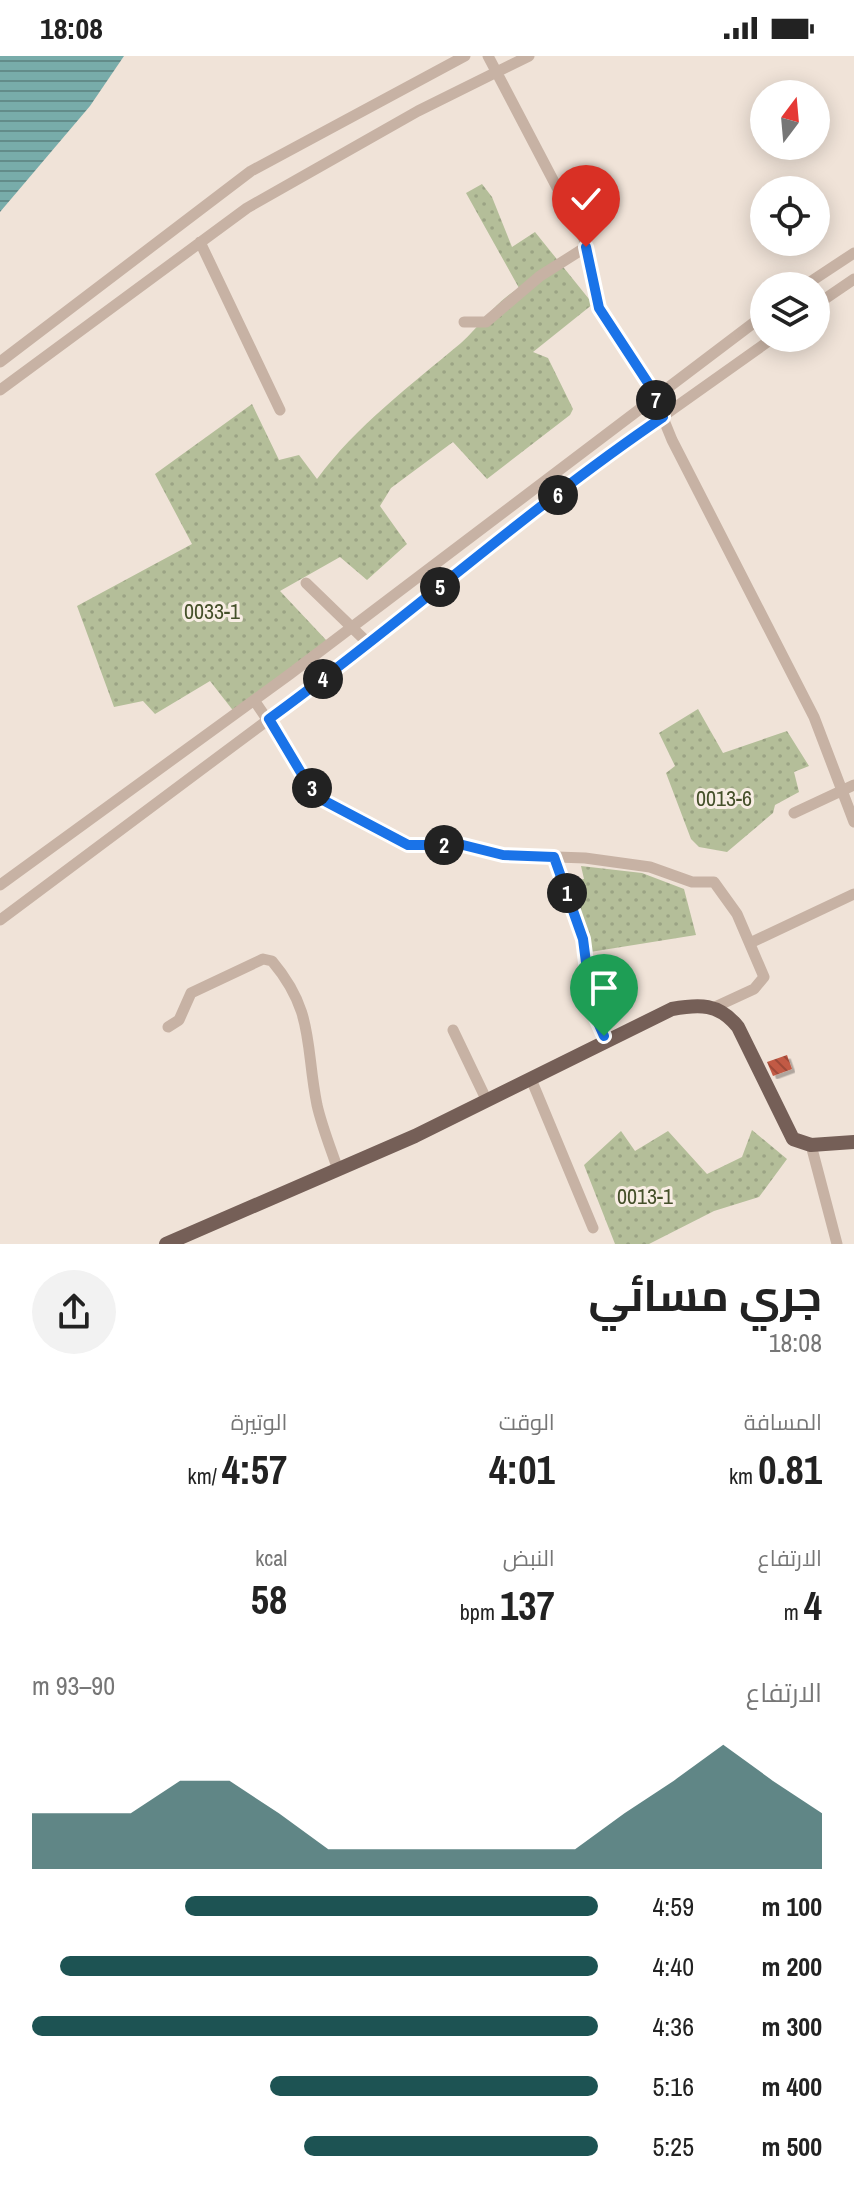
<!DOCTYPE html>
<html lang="ar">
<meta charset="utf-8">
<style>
body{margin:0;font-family:"Archivo Narrow",Cairo,sans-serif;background:#f2f2f2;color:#222;direction:rtl;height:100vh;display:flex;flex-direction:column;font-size:30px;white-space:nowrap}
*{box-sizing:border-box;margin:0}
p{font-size:26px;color:#767676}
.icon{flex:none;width:44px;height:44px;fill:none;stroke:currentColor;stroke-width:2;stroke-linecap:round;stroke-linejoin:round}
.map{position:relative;height:1188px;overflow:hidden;direction:ltr}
.side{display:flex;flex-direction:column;background:#fff;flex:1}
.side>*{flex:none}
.needle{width:52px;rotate:16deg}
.controls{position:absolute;left:750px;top:24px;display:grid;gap:16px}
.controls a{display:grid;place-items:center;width:80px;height:80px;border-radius:50%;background:#fff;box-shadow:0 4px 20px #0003;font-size:40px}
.pin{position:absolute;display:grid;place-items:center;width:68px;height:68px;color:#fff;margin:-82px -34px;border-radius:50% 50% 50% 0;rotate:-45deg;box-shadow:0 0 8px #0007}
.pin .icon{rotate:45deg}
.km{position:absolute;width:40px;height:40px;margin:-20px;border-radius:50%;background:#222;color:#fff;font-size:22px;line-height:40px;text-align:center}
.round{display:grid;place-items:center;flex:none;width:84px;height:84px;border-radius:42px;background:#f2f2f2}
.summary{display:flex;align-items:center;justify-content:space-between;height:136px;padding:0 32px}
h1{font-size:44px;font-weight:700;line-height:60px}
.stats{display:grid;grid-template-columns:repeat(3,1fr);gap:12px;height:136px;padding:8px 32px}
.stats div{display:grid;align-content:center}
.stats b{font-size:40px;font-weight:700}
.stats small{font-size:22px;font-weight:400}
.stats p{font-size:22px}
.chart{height:224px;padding:16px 32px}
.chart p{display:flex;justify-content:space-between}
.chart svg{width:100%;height:144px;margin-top:8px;fill:#1d5353;opacity:.7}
ul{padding:0 32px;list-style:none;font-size:26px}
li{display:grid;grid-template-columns:128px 96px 1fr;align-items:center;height:60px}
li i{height:20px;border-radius:10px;background:#1d5353}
.status{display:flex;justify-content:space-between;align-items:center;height:56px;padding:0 40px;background:#fff;direction:ltr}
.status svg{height:22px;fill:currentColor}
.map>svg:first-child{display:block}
.grass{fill:url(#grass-dots)}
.water{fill:url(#water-rules)}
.building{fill:url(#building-back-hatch);filter:url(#shadow)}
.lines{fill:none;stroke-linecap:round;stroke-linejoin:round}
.minor{stroke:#c7b2a4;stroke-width:11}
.major{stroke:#755f57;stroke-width:14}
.route-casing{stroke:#fff;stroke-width:16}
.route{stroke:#1a73e8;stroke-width:10}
.labels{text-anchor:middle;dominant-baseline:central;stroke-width:6;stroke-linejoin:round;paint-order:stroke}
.park-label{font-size:22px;fill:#45502a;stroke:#f8ede4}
</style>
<div class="status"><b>18:08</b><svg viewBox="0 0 49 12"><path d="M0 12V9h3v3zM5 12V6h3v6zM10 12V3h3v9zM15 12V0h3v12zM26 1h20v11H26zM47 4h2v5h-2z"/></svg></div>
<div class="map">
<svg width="854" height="1188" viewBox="0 0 854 1188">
<defs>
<pattern id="grass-dots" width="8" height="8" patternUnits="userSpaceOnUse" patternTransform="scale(2)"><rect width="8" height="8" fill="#b4be99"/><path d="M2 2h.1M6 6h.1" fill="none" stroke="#9ba384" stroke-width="1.8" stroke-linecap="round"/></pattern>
<pattern id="water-rules" width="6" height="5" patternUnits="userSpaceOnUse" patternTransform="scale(2)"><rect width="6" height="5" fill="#78acaa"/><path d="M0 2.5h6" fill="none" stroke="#638c8a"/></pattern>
<pattern id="building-back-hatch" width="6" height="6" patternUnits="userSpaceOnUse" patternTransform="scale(2)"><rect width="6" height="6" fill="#c25a44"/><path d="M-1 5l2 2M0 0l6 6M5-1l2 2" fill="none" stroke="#9e4a39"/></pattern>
<filter id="shadow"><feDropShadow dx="3.5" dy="3.5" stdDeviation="0" flood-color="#0004"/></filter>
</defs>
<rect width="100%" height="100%" fill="#f0e3d8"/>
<path class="grass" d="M 482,128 L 492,141 L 512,191 L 535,176 L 593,248 L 533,296 L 548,302 L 573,353 L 570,359 L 487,423 L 453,386 L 391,432 L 380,450 L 407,488 L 367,524 L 340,501 L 280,535 L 327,585 L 235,657 L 210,625 L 155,658 L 143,645 L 114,651 L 77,550 L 192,488 L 155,418 L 252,348 L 279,404 L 299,399 L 317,423 C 356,370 411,329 461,287 C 482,268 494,247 519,232 L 466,137 Z
M 698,653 L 723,697 L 787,675 L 809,710 L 794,716 L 799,736 L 775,749 L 773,757 L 727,796 L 699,791 L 691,783 L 666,717 L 675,710 L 659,677 Z
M 581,810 L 642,817 L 684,833 L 696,879 L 584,897 L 559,826 L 584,823 Z
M 752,1074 L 787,1103 L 759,1141 L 714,1155 L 649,1188 L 615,1188 L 584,1109 L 621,1075 L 635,1095 L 668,1075 L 707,1118 L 742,1101 Z"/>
<path class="water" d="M 0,0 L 124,0 L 90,50 L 0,156 Z"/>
<path class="building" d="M 787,999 L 792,1013 L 773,1020 L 767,1006 Z"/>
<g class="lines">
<path class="minor" d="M 488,0 L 584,183 L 599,252 L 650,330 L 672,384 L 814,661 L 854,766
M 200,186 L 280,354
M 804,230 L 854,197
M 816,249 L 854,223
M 464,266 L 486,266 L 540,220 L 586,191
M 0,306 L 251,115 L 465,0
M 0,334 L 247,152 L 418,55 L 529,0
M 306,527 L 369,588
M 254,644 L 321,743 L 408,789 L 463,789 L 503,799 L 585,802 L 650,811 L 692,826 L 714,826 L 737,858 L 764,921 L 754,933 L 715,951
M 794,757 L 854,729
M 554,801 L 583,883 L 594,959 L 607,986
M 0,829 L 290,618 L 764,259
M 0,864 L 332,616 L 628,385 L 773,282
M 750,887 L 854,838
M 168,971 L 179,964 L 191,937 L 263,903 L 272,905 C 315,956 305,990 317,1049 C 322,1071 331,1093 338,1114
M 453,974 L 487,1045
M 531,1023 L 593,1172
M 811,1089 L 837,1188"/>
<path class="major" d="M 166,1188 L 415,1080 L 672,953 C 699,948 719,947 738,971 L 793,1083 L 811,1089 L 854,1086"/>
</g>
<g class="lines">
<defs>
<path id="route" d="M 586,191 L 599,252 L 650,330 L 663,361 C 526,454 403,566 269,663 L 306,725 L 321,743 L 408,789 L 463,789 L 503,799 L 554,801 L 583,883 L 592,953 L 604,980"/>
</defs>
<use href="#route" class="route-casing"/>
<use href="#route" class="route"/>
</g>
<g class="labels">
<g class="park-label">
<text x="212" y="555">0033-1</text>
<text x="724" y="742">0013-6</text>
<text x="645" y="1140">0013-1</text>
</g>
</g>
</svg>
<div class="controls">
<a><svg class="needle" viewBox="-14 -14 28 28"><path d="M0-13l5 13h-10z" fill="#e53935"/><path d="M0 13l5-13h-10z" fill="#767676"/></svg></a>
<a><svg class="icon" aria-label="locate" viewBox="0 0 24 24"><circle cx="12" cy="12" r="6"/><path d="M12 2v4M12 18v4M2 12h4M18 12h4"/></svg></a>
<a><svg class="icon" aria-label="layers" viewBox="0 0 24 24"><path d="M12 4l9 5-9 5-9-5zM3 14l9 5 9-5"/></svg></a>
</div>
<div class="pin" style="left:604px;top:980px;background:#1e9e55"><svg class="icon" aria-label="arrive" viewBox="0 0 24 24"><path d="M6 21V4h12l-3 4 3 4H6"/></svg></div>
<div class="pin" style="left:586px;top:191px;background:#d93025"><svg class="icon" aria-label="check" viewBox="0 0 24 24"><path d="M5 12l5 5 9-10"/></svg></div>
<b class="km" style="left:567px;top:837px">1</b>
<b class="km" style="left:444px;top:789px">2</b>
<b class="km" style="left:312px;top:732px">3</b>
<b class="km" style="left:323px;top:623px">4</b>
<b class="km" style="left:440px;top:531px">5</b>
<b class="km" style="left:558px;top:439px">6</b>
<b class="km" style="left:656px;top:344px">7</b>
</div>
<section class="side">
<div class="summary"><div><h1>جري مسائي</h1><p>18:08</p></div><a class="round"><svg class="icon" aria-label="share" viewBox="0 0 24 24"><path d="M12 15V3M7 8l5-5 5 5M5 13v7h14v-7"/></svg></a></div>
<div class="stats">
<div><p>المسافة</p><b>0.81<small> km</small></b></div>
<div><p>الوقت</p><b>4:01</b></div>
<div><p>الوتيرة</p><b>4:57<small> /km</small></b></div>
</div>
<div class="stats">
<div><p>الارتفاع</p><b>4<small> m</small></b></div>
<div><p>النبض</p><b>137<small> bpm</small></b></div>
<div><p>kcal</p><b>58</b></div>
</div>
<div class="chart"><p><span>الارتفاع</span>90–93 m</p>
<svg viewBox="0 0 160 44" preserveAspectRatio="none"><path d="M0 44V27L10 27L20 27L30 17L40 17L50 27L60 38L70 38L80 38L90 38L100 38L110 38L120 27L130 17L140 6L150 17L160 27V44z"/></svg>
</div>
<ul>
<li><b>100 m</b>4:59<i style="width:73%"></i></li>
<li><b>200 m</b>4:40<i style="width:95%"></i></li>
<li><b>300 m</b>4:36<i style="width:100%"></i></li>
<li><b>400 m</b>5:16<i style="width:58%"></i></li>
<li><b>500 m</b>5:25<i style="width:52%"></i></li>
</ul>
</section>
